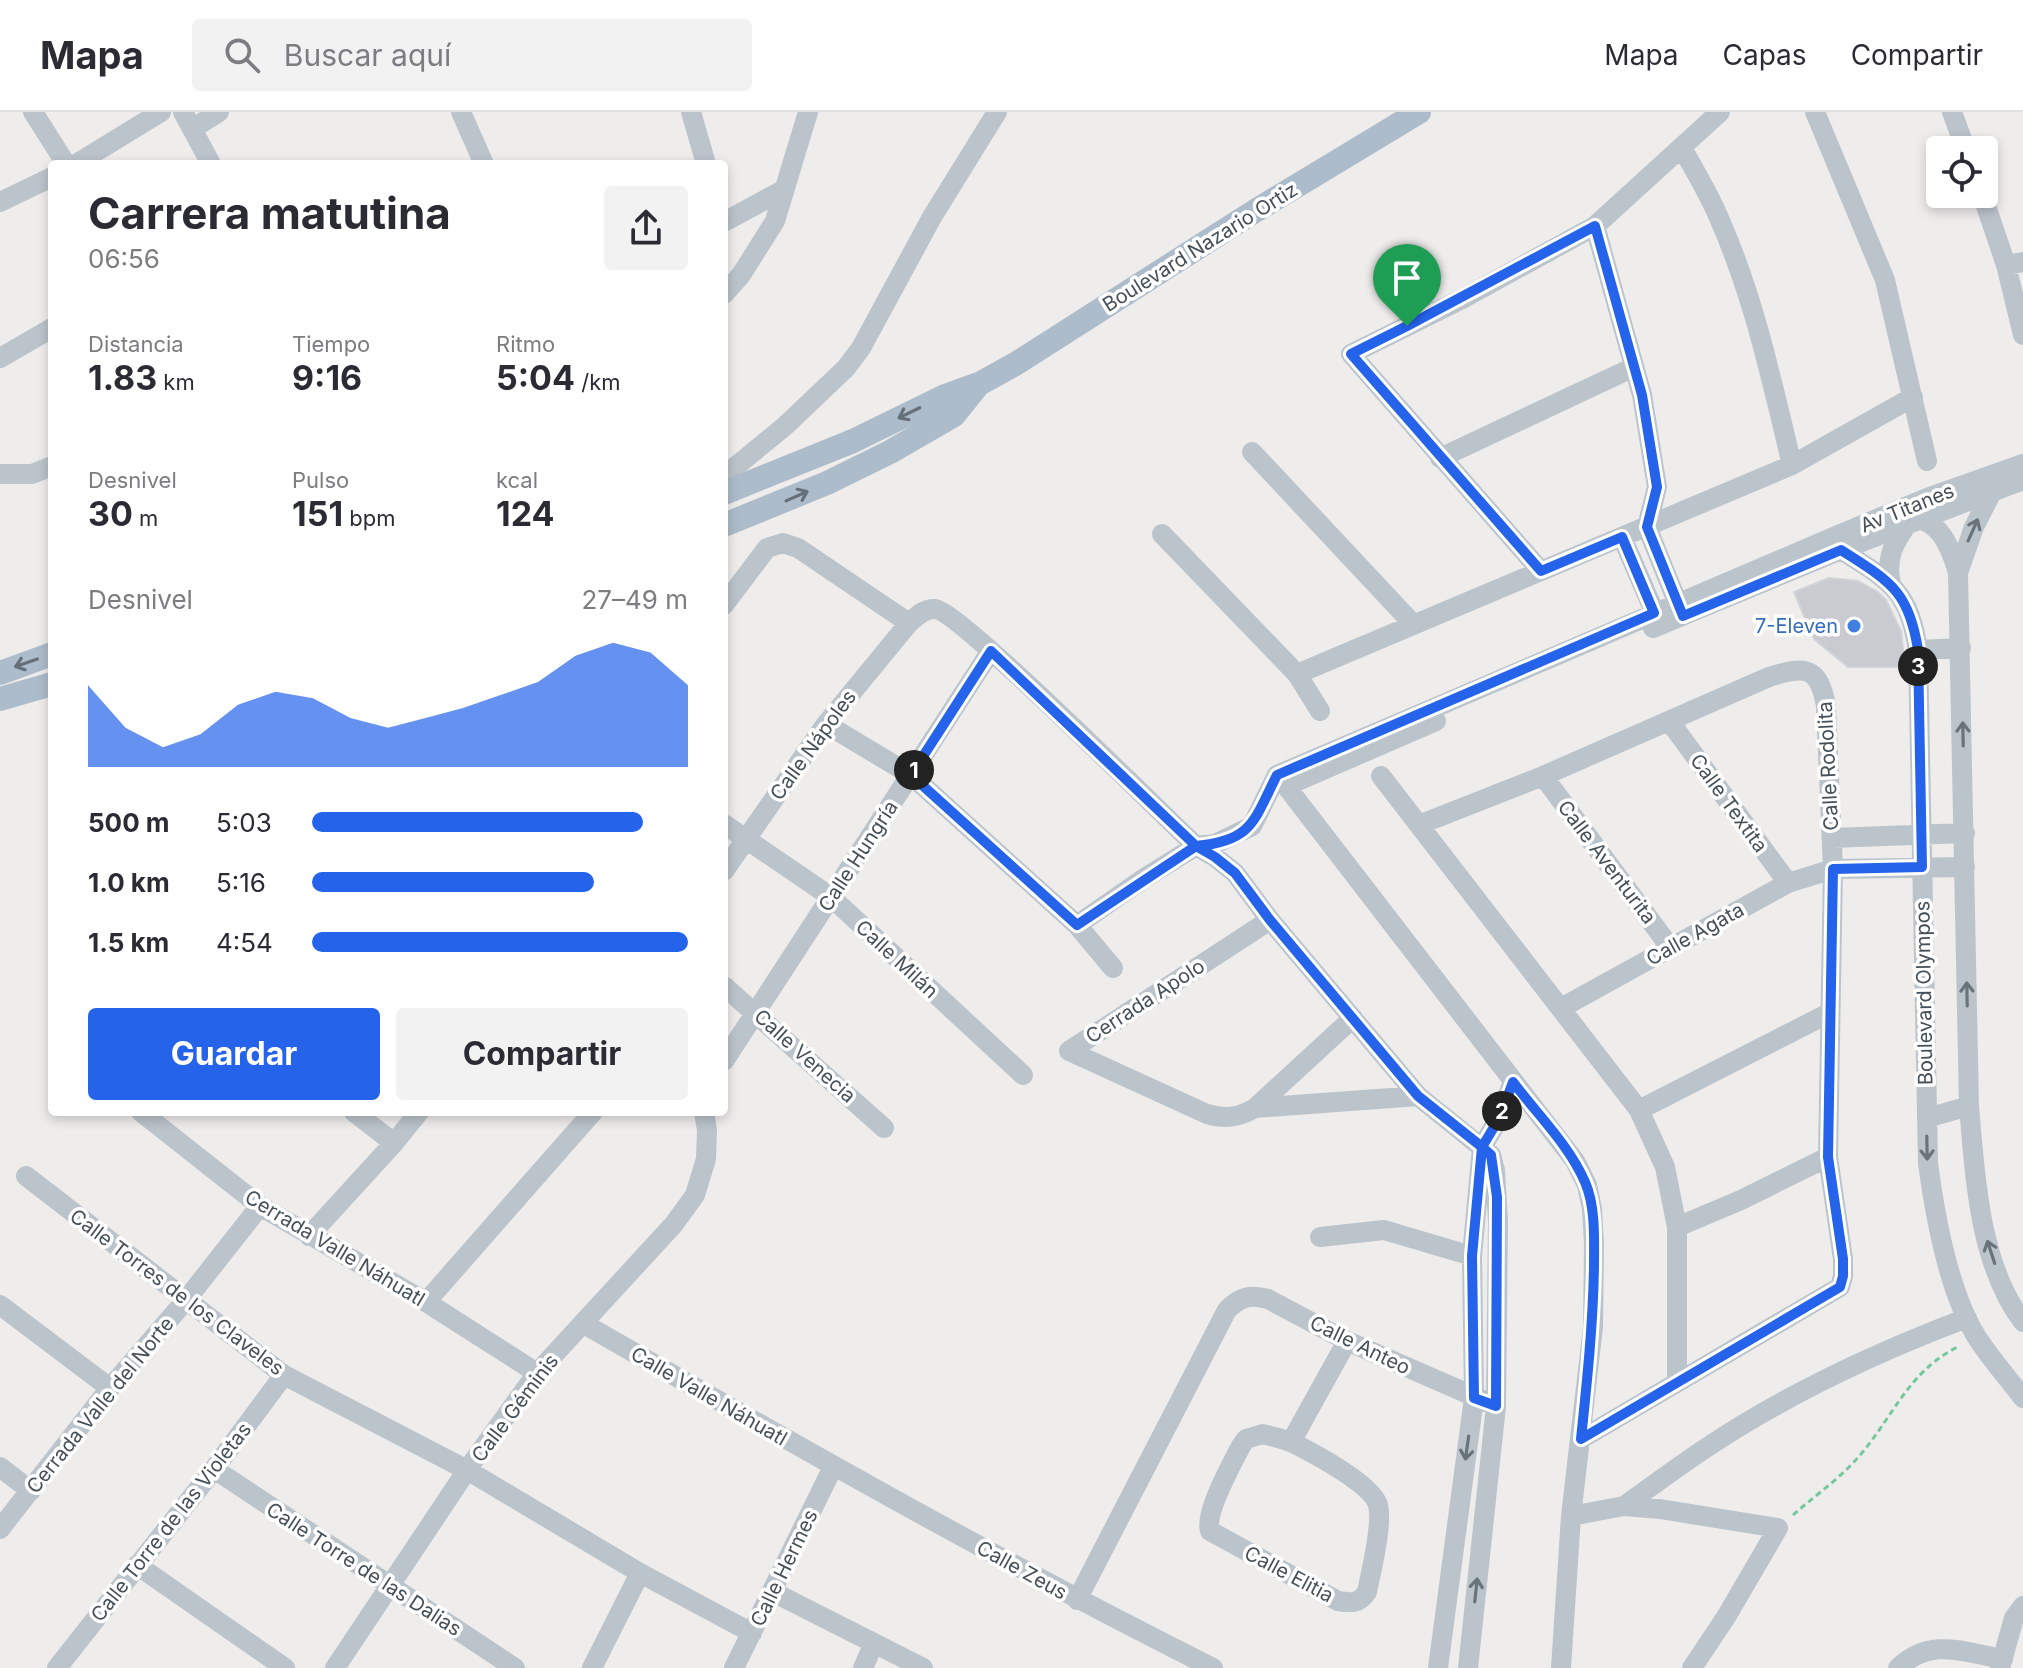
<!DOCTYPE html>
<html lang="es">
<meta charset="utf-8">
<style>
body{margin:0;font-family:Inter,sans-serif;background:#f2f2f3;color:#2b2b33;height:100vh;display:flex;flex-direction:column;font-size:30px;white-space:nowrap}
*{box-sizing:border-box;margin:0}
p{font-size:26px;color:#7c7c81}
.icon{flex:none;width:44px;height:44px;fill:none;stroke:currentColor;stroke-width:2;stroke-linecap:round;stroke-linejoin:round}
.map{position:relative;flex:1;overflow:hidden}
.panel{position:absolute;left:48px;top:48px;width:680px;height:956px;display:flex;flex-direction:column;background:#fff;border-radius:8px;box-shadow:0 4px 12px #0003}
.panel>*{flex:none}
.fabs{position:absolute;left:1926px;top:24px;display:grid;gap:16px}
.fabs a{display:grid;place-items:center;width:72px;height:72px;border-radius:8px;background:#fff;box-shadow:0 4px 12px #0003;font-size:40px}
.pin{position:absolute;display:grid;place-items:center;width:68px;height:68px;color:#fff;margin:-82px -34px;border-radius:50% 50% 50% 0;rotate:-45deg;box-shadow:0 0 8px #0007}
.pin .icon{rotate:45deg}
.km{position:absolute;width:40px;height:40px;margin:-20px;border-radius:50%;background:#222;color:#fff;font-size:22px;line-height:40px;text-align:center}
.round{display:grid;place-items:center;flex:none;width:84px;height:84px;border-radius:8px;background:#f2f2f3}
.summary{display:flex;align-items:center;justify-content:space-between;height:136px;padding:0 40px}
h1{font-size:44px;font-weight:700;line-height:60px}
.stats{display:grid;grid-template-columns:repeat(3,1fr);gap:12px;height:136px;padding:8px 40px}
.stats div{display:grid;align-content:center}
.stats b{font-size:34px;font-weight:700}
.stats small{font-size:22px;font-weight:400}
.stats p{font-size:22px}
.chart{height:224px;padding:16px 40px}
.chart p{display:flex;justify-content:space-between}
.chart svg{width:100%;height:144px;margin-top:8px;fill:#2563eb;opacity:.7}
.cta{display:flex;gap:16px;margin-top:auto;padding:16px 40px}
.cta a{flex:1;height:92px;border-radius:8px;background:#2563eb;color:#fff;font-size:32px;font-weight:700;line-height:92px;text-align:center}
.cta a+a{background:#f2f2f3;color:#2b2b33}
ul{padding:0 40px;list-style:none;font-size:26px}
li{display:grid;grid-template-columns:128px 96px 1fr;align-items:center;height:60px}
li i{height:20px;border-radius:10px;background:#2563eb}
header{display:flex;align-items:center;gap:48px;box-sizing:border-box;height:112px;padding:0 40px;background:#fff;border-bottom:2px solid #e1e1e2}
header strong{font-size:38px}
nav{display:flex;gap:44px;margin-inline-start:auto;font-size:28px}
.search{width:560px;height:72px;background:#f2f2f3;display:flex;align-items:center;gap:20px;box-sizing:border-box;padding:0 28px;border-radius:8px;color:#7c7c81;font-size:30px}
.map>svg:first-child{display:block}
.building{fill:#cacbd1;stroke:#d0d3d8;stroke-width:2}
.lines{fill:none;stroke-linecap:round;stroke-linejoin:round}
.path{stroke:#76c79e;stroke-width:3;stroke-dasharray:6 4;stroke-linecap:butt}
.minor{stroke:#bbc4cb;stroke-width:20}
.major{stroke:#adbcca;stroke-width:24}
.oneway{stroke:#65707a}
.oneway2{stroke:#69737a}
.route-casing{stroke:#fff;stroke-width:16}
.route{stroke:#2563eb;stroke-width:10}
.shop-dot{fill:#3f7fe0;stroke:#fff;stroke-width:3}
.labels{text-anchor:middle;dominant-baseline:central;stroke-width:7;stroke-linejoin:round;paint-order:stroke}
.street-label{font-size:20px;fill:#465058;stroke:#fff}
.shop-label{font-size:20px;fill:#366cbe;stroke:#fff;text-anchor:end}
</style>
<header>
<strong>Mapa</strong>
<div class="search"><svg class="icon" aria-label="search" viewBox="0 0 24 24"><circle cx="10" cy="10" r="6"/><path d="M15 15l6 6"/></svg>Buscar aquí</div>
<nav><a>Mapa</a><a>Capas</a><a>Compartir</a></nav>
</header>
<div class="map">
<svg width="2023" height="1556" viewBox="0 0 2023 1556">
<rect width="100%" height="100%" fill="#efecec"/>
<path class="building" d="M 1829,466 L 1858,469 L 1878,480 L 1886,488 L 1901,519 L 1905,555 L 1848,555 L 1814,527 L 1794,480 Z"/>
<g class="lines">
<path class="path" d="M 1793,1403 C 1812,1386 1835,1370 1853,1351 C 1891,1311 1907,1258 1960,1234"/>
<path class="minor" d="M 33,0 L 66,52
M 183,0 L 211,52
M 461,0 L 484,52
M 691,0 L 706,52
M 1815,0 L 1885,168 L 1927,349
M 1952,0 L 1966,38
M 192,17 L 219,0
M 1682,36 C 1695,59 1709,82 1719,106 C 1754,185 1772,270 1792,353
M 76,52 L 161,0
M 1982,82 L 2006,153
M 0,90 L 52,65
M 724,110 L 783,78
M 1595,114 L 1642,283 L 1657,375 L 1647,415 L 1682,502
M 2023,150 L 2006,153 L 2023,223
M 724,182 L 741,163 L 775,109 L 808,0
M 0,246 L 52,216
M 1252,340 L 1414,513
M 1440,346 L 1634,255
M 0,362 L 32,362 L 52,354
M 724,364 L 785,314 L 846,256 L 861,236 L 932,105 L 997,0
M 1893,402 C 1935,404 1947,422 1958,461 L 1969,994 C 1975,1064 1979,1152 2023,1210
M 1162,422 L 1297,562 L 1320,599
M 1622,425 L 1660,513
M 1841,438 C 1890,469 1909,478 1918,538 L 1928,1051 C 1935,1104 1949,1182 1978,1227 C 1991,1247 2008,1266 2023,1286
M 1541,459 L 1351,242 L 1464,186 L 1595,114 L 1720,0
M 1958,461 L 1974,415 L 1993,378
M 1891,472 C 1885,445 1894,431 1910,408
M 724,493 L 767,436 L 783,431 L 798,436 L 909,511
M 1653,516 L 1841,438 L 2023,368
M 1918,538 L 1961,536
M 1297,562 L 1792,353 L 1913,285
M 1670,610 L 1788,771
M 826,612 L 911,663 L 1077,813 L 1113,856
M 1381,664 L 1639,998 L 1665,1055 L 1677,1115 L 1677,1270
M 1543,664 L 1670,835
M 1286,674 L 1575,1049 L 1587,1073 L 1592,1097 L 1594,1132 L 1593,1215 L 1571,1404 L 1561,1556
M 1286,674 L 1436,609
M 724,712 L 831,785 L 1023,963
M 1421,712 L 1543,664 L 1769,565 C 1804,554 1819,553 1826,594 L 1833,757 L 1828,1045 L 1843,1147 L 1843,1164 L 1840,1175 L 1581,1327
M 1832,726 L 1965,721
M 724,759 L 826,612 L 909,511 C 916,505 924,496 935,497 C 959,499 1163,703 1196,734 L 1215,745 L 1235,761 L 1270,808 L 1418,984 L 1491,1043 L 1495,1058 L 1498,1109 L 1496,1294 L 1468,1556
M 1077,813 L 1143,767 L 1196,734 L 1215,732 L 1252,714 L 1277,663 L 1836,424 L 1927,386 L 2023,352
M 724,874 L 884,1016
M 1561,896 L 1788,771 L 1833,757 L 1965,755
M 1069,939 L 1207,1002 C 1225,1007 1238,1006 1255,996 L 1353,906
M 1069,939 L 1270,808
M 724,949 L 991,539
M 1255,996 L 1418,984
M 1639,998 L 1829,901
M 141,1000 L 260,1094 L 426,1190 L 537,1261
M 354,1000 L 394,1031
M 1927,1006 L 1969,994
M 26,1064 L 284,1263 L 467,1358 L 640,1461 L 752,1521
M 1677,1115 L 1741,1088 L 1828,1045
M 309,1124 L 394,1031 L 419,1000
M 1320,1125 L 1384,1118 L 1472,1144
M 426,1190 L 593,1000
M 0,1193 L 110,1276
M 584,1212 C 792,1331 999,1449 1213,1556
M 1263,1322 C 1273,1325 1284,1327 1293,1331 C 1313,1341 1372,1372 1378,1393 C 1383,1412 1371,1460 1367,1480 C 1359,1492 1351,1491 1338,1489 L 1210,1419 C 1204,1401 1232,1352 1241,1334 L 1246,1327 Z
M 1291,1330 L 1347,1229
M 0,1355 L 31,1379
M 214,1357 L 515,1556
M 1624,1394 C 1652,1374 1680,1353 1709,1334 C 1789,1281 1877,1240 1967,1206
M 1571,1404 L 1624,1394 L 1660,1397 L 1778,1416 L 1726,1505 L 1692,1556
M 0,1417 L 110,1276 L 186,1188 L 260,1094
M 137,1453 L 285,1556
M 773,1480 L 923,1556
M 1077,1488 L 1227,1198 C 1240,1185 1250,1182 1268,1187 L 1347,1229 L 1496,1294
M 57,1556 L 214,1357 L 284,1263
M 335,1556 L 467,1358 L 537,1261 L 674,1112 L 695,1083 L 706,1047 L 707,1018 L 704,1000
M 592,1556 L 640,1461
M 734,1556 L 833,1355
M 863,1556 L 874,1531
M 1438,1556 L 1474,1286 L 1472,1144 L 1482,1035 L 1500,1005 L 1513,970
M 1898,1556 C 1931,1525 1962,1540 2003,1547
M 2000,1556 L 2014,1506 L 2023,1494"/>
<path class="major" d="M 724,381 L 853,329 L 945,284 L 981,271 L 1017,251 L 1255,99 L 1419,0
M 724,413 L 827,371 L 890,340 L 954,303 L 979,272
M 0,561 L 52,542
M 0,587 L 52,572"/>
</g>
<defs><path id="oneway-shaft" d="M-6 0H5M1.5-3L5.5 0L1.5 3" fill="none" stroke-width="1.6" stroke-linecap="round" stroke-linejoin="round" transform="scale(2)"/></defs>
<g class="oneway">
<use href="#oneway-shaft" transform="translate(909 301) rotate(154)"/>
<use href="#oneway-shaft" transform="translate(797 384) rotate(-24)"/>
<use href="#oneway-shaft" transform="translate(26 551) rotate(161)"/>
</g>
<g class="oneway2">
<use href="#oneway-shaft" transform="translate(1973 418) rotate(-66)"/>
<use href="#oneway-shaft" transform="translate(1963 622) rotate(-91)"/>
<use href="#oneway-shaft" transform="translate(1967 882) rotate(-91)"/>
<use href="#oneway-shaft" transform="translate(1927 1036) rotate(89)"/>
<use href="#oneway-shaft" transform="translate(1991 1140) rotate(-108)"/>
<use href="#oneway-shaft" transform="translate(1467 1336) rotate(98)"/>
<use href="#oneway-shaft" transform="translate(1476 1478) rotate(-84)"/>
</g>
<g class="lines">
<defs>
<path id="route" d="M 1407,214 L 1351,242 L 1541,459 L 1622,425 L 1654,501 L 1277,663 C 1254,708 1253,729 1196,734 L 1077,813 L 911,663 L 991,539 L 1196,734 L 1215,745 L 1235,761 L 1270,808 L 1418,984 L 1482,1035 L 1472,1144 L 1474,1286 L 1496,1294 L 1497,1085 L 1491,1043 L 1482,1035 L 1500,1005 L 1513,970 C 1537,1002 1569,1033 1585,1070 C 1596,1095 1594,1129 1594,1155 C 1593,1213 1587,1270 1581,1327 L 1840,1175 L 1843,1164 L 1843,1147 L 1828,1045 L 1833,757 L 1922,755 L 1918,538 C 1909,478 1889,469 1841,438 L 1683,504 L 1647,415 L 1657,375 L 1642,283 L 1595,114 L 1407,214"/>
</defs>
<use href="#route" class="route-casing"/>
<use href="#route" class="route"/>
</g>
<circle class="shop-dot" cx="1854" cy="514" r="8"/>
<g class="labels">
<g class="street-label">
<text transform="translate(1200 135) rotate(-32)">Boulevard Nazario Ortiz</text>
<text transform="translate(1907 396) rotate(-22)">Av Titanes</text>
<text transform="translate(813 633) rotate(-54)">Calle Nápoles</text>
<text transform="translate(1828 654) rotate(-93)">Calle Rodolita</text>
<text transform="translate(1729 691) rotate(54)">Calle Textita</text>
<text transform="translate(858 744) rotate(-57)">Calle Hungría</text>
<text transform="translate(1607 750) rotate(53)">Calle Aventurita</text>
<text transform="translate(1695 822) rotate(-29)">Calle Agata</text>
<text transform="translate(897 847) rotate(43)">Calle Milán</text>
<text transform="translate(1924 881) rotate(-91)">Boulevard Olympos</text>
<text transform="translate(1145 889) rotate(-33)">Cerrada Apolo</text>
<text transform="translate(805 944) rotate(42)">Calle Venecia</text>
<text transform="translate(335 1136) rotate(31)">Cerrada Valle Náhuatl</text>
<text transform="translate(177 1180) rotate(37)">Calle Torres de los Claveles</text>
<text transform="translate(1360 1233) rotate(26)">Calle Anteo</text>
<text transform="translate(709 1284) rotate(30)">Calle Valle Náhuatl</text>
<text transform="translate(100 1293) rotate(-51)">Cerrada Valle del Norte</text>
<text transform="translate(515 1296) rotate(-53)">Calle Géminis</text>
<text transform="translate(171 1410) rotate(-52)">Calle Torre de las Violetas</text>
<text transform="translate(784 1456) rotate(-64)">Calle Hermes</text>
<text transform="translate(364 1457) rotate(33)">Calle Torre de las Dalias</text>
<text transform="translate(1022 1458) rotate(29)">Calle Zeus</text>
<text transform="translate(1289 1462) rotate(28)">Calle Elitia</text>
</g>
<g class="shop-label">
<text x="1838" y="514">7-Eleven</text>
</g>
</g>
</svg>
<div class="fabs">
<a><svg class="icon" aria-label="locate" viewBox="0 0 24 24"><circle cx="12" cy="12" r="6"/><path d="M12 2v4M12 18v4M2 12h4M18 12h4"/></svg></a>
</div>
<div class="pin" style="left:1407px;top:214px;background:#1e9e55"><svg class="icon" aria-label="arrive" viewBox="0 0 24 24"><path d="M6 21V4h12l-3 4 3 4H6"/></svg></div>
<b class="km" style="left:914px;top:658px">1</b>
<b class="km" style="left:1502px;top:999px">2</b>
<b class="km" style="left:1918px;top:554px">3</b>
<section class="panel">
<div class="summary"><div><h1>Carrera matutina</h1><p>06:56</p></div><a class="round"><svg class="icon" aria-label="share" viewBox="0 0 24 24"><path d="M12 15V3M7 8l5-5 5 5M5 13v7h14v-7"/></svg></a></div>
<div class="stats">
<div><p>Distancia</p><b>1.83<small> km</small></b></div>
<div><p>Tiempo</p><b>9:16</b></div>
<div><p>Ritmo</p><b>5:04<small> /km</small></b></div>
</div>
<div class="stats">
<div><p>Desnivel</p><b>30<small> m</small></b></div>
<div><p>Pulso</p><b>151<small> bpm</small></b></div>
<div><p>kcal</p><b>124</b></div>
</div>
<div class="chart"><p><span>Desnivel</span>27–49 m</p>
<svg viewBox="0 0 160 44" preserveAspectRatio="none"><path d="M0 44V19L10 32L20 38L30 34L40 25L50 21L60 23L70 29L80 32L90 29L100 26L110 22L120 18L130 10L140 6L150 9L160 19V44z"/></svg>
</div>
<ul>
<li><b>500 m</b>5:03<i style="width:88%"></i></li>
<li><b>1.0 km</b>5:16<i style="width:75%"></i></li>
<li><b>1.5 km</b>4:54<i style="width:100%"></i></li>
</ul>
<div class="cta"><a>Guardar</a><a>Compartir</a></div>
</section>
</div>
